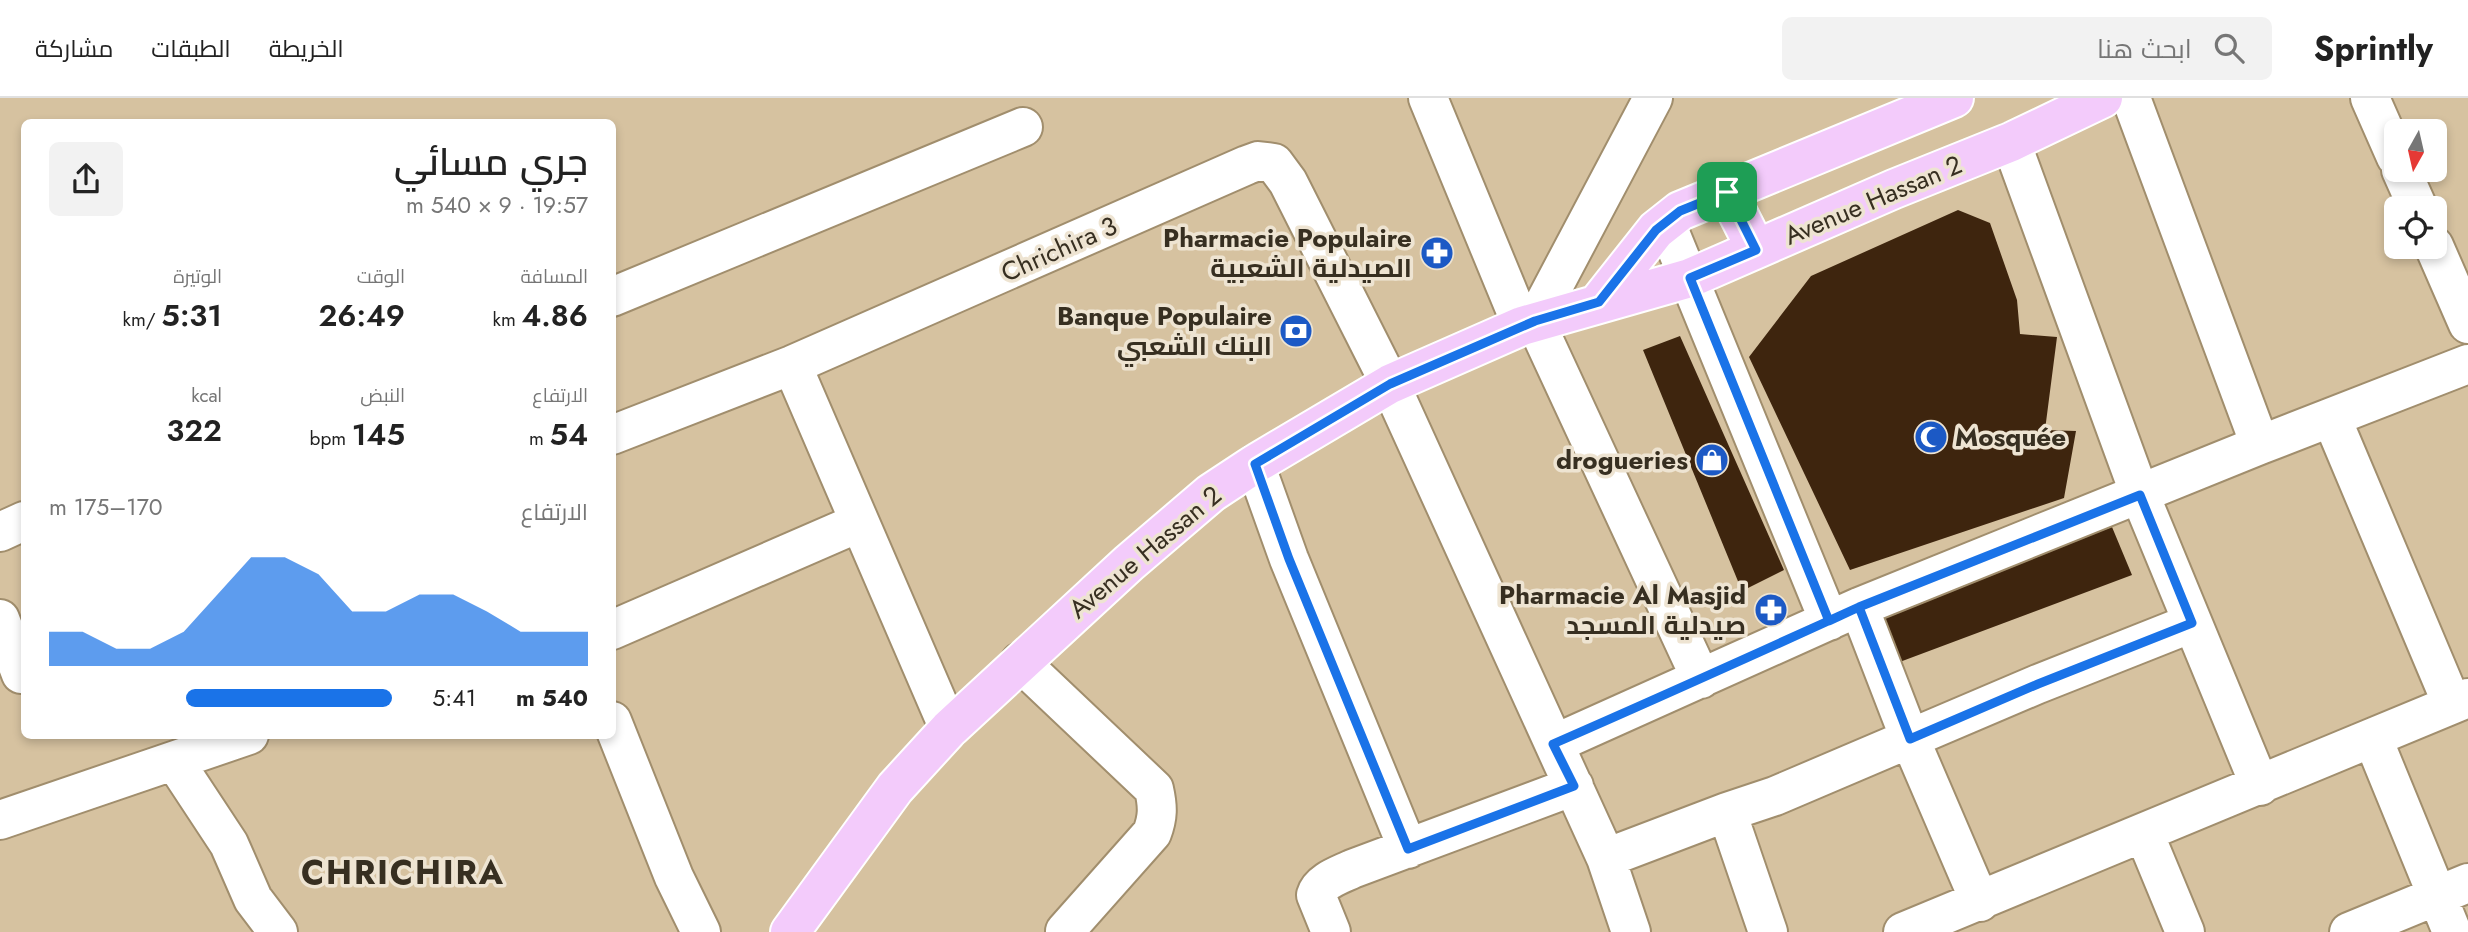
<!DOCTYPE html>
<html lang="ar">
<meta charset="utf-8">
<style>
body{margin:0;font-family:Jost,Cairo,sans-serif;background:#f2f2f2;color:#222;direction:rtl;height:100vh;display:flex;flex-direction:column;font-size:26px;white-space:nowrap}
*{box-sizing:border-box;margin:0}
p{font-size:23px;color:#767676}
.icon{flex:none;width:38px;height:38px;fill:none;stroke:currentColor;stroke-width:2;stroke-linecap:round;stroke-linejoin:round}
.map{position:relative;flex:1;overflow:hidden;direction:ltr}
.sheet{position:absolute;left:21px;top:21px;width:595px;height:620px;display:flex;flex-direction:column;background:#fff;border-radius:10px;box-shadow:0 4px 10px #0003;direction:rtl}
.sheet>*{flex:none}
.needle{width:46px;rotate:188deg}
.tools{position:absolute;left:2384px;top:21px;display:grid;gap:14px}
.tools a{display:grid;place-items:center;width:63px;height:63px;border-radius:10px;background:#fff;box-shadow:0 4px 10px #0003;font-size:35px}
.pin{position:absolute;display:grid;place-items:center;width:60px;height:60px;color:#fff;margin:-30px;border-radius:14px;box-shadow:0 4px 10px #0006}
.round{display:grid;place-items:center;flex:none;width:74px;height:74px;border-radius:10px;background:#f2f2f2}
.overview{display:flex;align-items:center;justify-content:space-between;height:119px;padding:0 28px}
h1{font-size:38px;font-weight:600;line-height:52px}
.figures{display:grid;grid-template-columns:repeat(3,1fr);gap:10px;height:119px;padding:7px 28px}
.figures div{display:grid;align-content:center}
.figures b{font-size:30px;font-weight:600}
.figures small{font-size:19px;font-weight:400}
.figures p{font-size:19px}
.chart{height:196px;padding:14px 28px}
.chart p{display:flex;justify-content:space-between}
.chart svg{width:100%;height:126px;margin-top:7px;fill:#1a73e8;opacity:.7}
ul{padding:0 28px;list-style:none;font-size:23px}
li{display:grid;grid-template-columns:112px 84px 1fr;align-items:center;height:52px}
li i{height:18px;border-radius:9px;background:#1a73e8}
header{display:flex;align-items:center;gap:42px;box-sizing:border-box;height:98px;padding:0 35px;background:#fff;border-bottom:2px solid #e0e0e0}
header strong{font-size:33px}
nav{display:flex;gap:38px;margin-inline-start:auto;font-size:24px}
.search{width:490px;height:63px;background:#f2f2f2;display:flex;align-items:center;gap:18px;box-sizing:border-box;padding:0 24px;border-radius:10px;color:#767676;font-size:26px}
.map>svg:first-child{display:block}
.building{fill:#3e250e}
.lines{fill:none;stroke-linecap:round;stroke-linejoin:round}
.minor-casing{stroke:#a18e6d;stroke-width:42}
.major-casing{stroke:#fff;stroke-width:42}
.minor{stroke:#fff;stroke-width:38}
.major{stroke:#f3cbfb;stroke-width:38}
.route-casing{stroke:#fff;stroke-width:14}
.route{stroke:#1a73e8;stroke-width:9}
.labels{text-anchor:middle;dominant-baseline:central;stroke-width:7;stroke-linejoin:round;paint-order:stroke}
.street-label{font-size:26px;fill:#372f21;stroke:#eee4d2}
.poi-label{font-size:26px;font-weight:bold;fill:#372f21;stroke:#eee4d2;text-anchor:end}
.district-label{font-size:33px;font-weight:bold;letter-spacing:2px;fill:#372f21;stroke:#eee4d2}
</style>
<header>
<strong>Sprintly</strong>
<div class="search"><svg class="icon" aria-label="search" viewBox="0 0 24 24"><circle cx="10" cy="10" r="6"/><path d="M15 15l6 6"/></svg>ابحث هنا</div>
<nav><a>الخريطة</a><a>الطبقات</a><a>مشاركة</a></nav>
</header>
<div class="map">
<svg width="2468" height="834" viewBox="0 0 2468 834">
<rect width="100%" height="100%" fill="#d6c2a0"/>
<path class="building" d="M 1958,112 L 1990,125 L 2017,202 L 2020,236 L 2057,239 L 2045,332 L 2076,333 L 2064,400 L 1850,472 L 1749,259 L 1811,178 Z
M 1680,238 L 1784,472 L 1742,493 L 1643,252 Z
M 2112,429 L 2132,477 L 1897,565 L 1879,516 Z"/>
<g class="lines">
<defs>
<path id="minor" d="M 1428,0 L 1522,228
M 1653,0 L 1535,223 L 1701,581
M 2131,0 L 2260,347
M 2370,0 L 2396,59
M 2011,44 L 2140,397 L 2260,688
M 2401,72 L 2418,110
M 1666,125 L 1829,523
M 2434,148 L 2468,226
M 612,199 L 1023,29
M 792,267 L 949,631
M 2332,321 L 2452,606
M 612,337 L 792,267 L 1247,67 L 1258,63 L 1274,65 L 1288,84 L 1390,286 L 1606,760 L 1631,834
M 1255,366 L 1289,461 L 1408,751
M 0,434 L 24,423
M 1859,509 L 1910,641 L 1980,804
M 0,521 L 21,576
M 612,532 L 858,425
M 1020,564 L 1154,691 C 1158,709 1158,719 1152,735 L 1065,833
M 612,623 L 674,779 L 701,834
M 2373,641 L 2452,834
M 1554,646 L 1859,509 L 2260,347 L 2468,266
M 175,664 L 229,746 L 253,801 L 278,834
M 0,722 L 249,637
M 2144,735 L 2185,834
M 1606,760 L 1727,714
M 1331,834 L 1316,797 C 1320,783 1340,777 1352,771 L 1574,688
M 1768,834 L 1727,714 L 1775,698 L 2038,586 L 2192,525
M 1903,834 L 2468,600
M 2349,834 L 2468,785"/>
<path id="major" d="M 1727,94 L 1756,151
M 1599,204 L 1656,132 L 1680,113 L 1954,0
M 790,834 L 895,690 L 949,631 L 1129,465 L 1211,395 L 1255,366 L 1390,286 L 1522,228 L 1690,180 L 1894,91 L 2011,44 L 2103,0"/>
</defs>
<use href="#minor" class="minor-casing"/>
<use href="#major" class="major-casing"/>
<use href="#minor" class="minor"/>
<use href="#major" class="major"/>
</g>
<g class="lines">
<defs>
<path id="route" d="M 1727,94 L 1680,113 L 1656,132 L 1599,204 L 1535,223 L 1390,286 L 1255,366 L 1289,461 L 1408,751 L 1574,688 L 1553,646 C 1656,601 1758,555 1859,509 L 2140,397 L 2192,525 L 2038,586 L 1910,641 L 1859,509 L 1829,523 L 1690,180 L 1756,152 L 1727,94"/>
</defs>
<use href="#route" class="route-casing"/>
<use href="#route" class="route"/>
</g>
<defs>
<symbol id="pharmacy-disc" viewBox="-11 -11 22 22"><circle r="9.5" fill="#1c59c5" stroke="#eee4d2"/><path d="M-2-6h4v4h4v4h-4v4h-4v-4h-4v-4h4Z" fill="#fff"/></symbol>
<symbol id="bank-disc" viewBox="-11 -11 22 22"><circle r="9.5" fill="#1c59c5" stroke="#eee4d2"/><path d="M-6-4H6V4H-6ZM0-2.3a2.3 2.3 0 1 0 0 4.6a2.3 2.3 0 1 0 0-4.6Z" fill="#fff"/></symbol>
<symbol id="mosque-disc" viewBox="-11 -11 22 22"><circle r="9.5" fill="#1c59c5" stroke="#eee4d2"/><path d="M3.5-4.9A6 6 0 1 0 3.5 4.9A5 5 0 1 1 3.5-4.9Z" fill="#fff"/></symbol>
<symbol id="shop-disc" viewBox="-11 -11 22 22"><circle r="9.5" fill="#1c59c5" stroke="#eee4d2"/><path d="M-5-2.5h2.3a2.7 3.5 0 0 1 5.4 0H5L5.5 6h-11ZM-1.5-2.5h3a1.5 2.3 0 0 0-3 0Z" fill="#fff"/></symbol>
</defs>
<g fill-rule="evenodd">
<use href="#pharmacy-disc" x="1418" y="136" width="38" height="38"/>
<use href="#bank-disc" x="1277" y="214" width="38" height="38"/>
<use href="#mosque-disc" x="1912" y="320" width="38" height="38"/>
<use href="#shop-disc" x="1693" y="343" width="38" height="38"/>
<use href="#pharmacy-disc" x="1752" y="493" width="38" height="38"/>
</g>
<g class="labels">
<g class="street-label">
<text transform="translate(1873 102) rotate(-23)">Avenue Hassan 2</text>
<text transform="translate(1059 151) rotate(-24)">Chrichira 3</text>
<text transform="translate(1145 454) rotate(-40)">Avenue Hassan 2</text>
</g>
<g class="poi-label">
<text x="1412" y="140">Pharmacie Populaire<tspan x="1412" dy="30">الصيدلية الشعبية</tspan></text>
<text x="1272" y="218">Banque Populaire<tspan x="1272" dy="30">البنك الشعبي</tspan></text>
<text x="1955" y="339" text-anchor="start">Mosquée</text>
<text x="1688" y="362">drogueries</text>
<text x="1746" y="497">Pharmacie Al Masjid<tspan x="1746" dy="30">صيدلية المسجد</tspan></text>
</g>
<g class="district-label">
<text x="403" y="774">CHRICHIRA</text>
</g>
</g>
</svg>
<div class="tools">
<a><svg class="needle" viewBox="-14 -14 28 28"><path d="M0-13l5 13h-10z" fill="#e53935"/><path d="M0 13l5-13h-10z" fill="#767676"/></svg></a>
<a><svg class="icon" aria-label="locate" viewBox="0 0 24 24"><circle cx="12" cy="12" r="6"/><path d="M12 2v4M12 18v4M2 12h4M18 12h4"/></svg></a>
</div>
<div class="pin" style="left:1727px;top:94px;background:#1e9e55"><svg class="icon" aria-label="arrive" viewBox="0 0 24 24"><path d="M6 21V4h12l-3 4 3 4H6"/></svg></div>
<section class="sheet">
<div class="overview"><div><h1>جري مسائي</h1><p>19:57 · 9 × 540 m</p></div><a class="round"><svg class="icon" aria-label="share" viewBox="0 0 24 24"><path d="M12 15V3M7 8l5-5 5 5M5 13v7h14v-7"/></svg></a></div>
<div class="figures">
<div><p>المسافة</p><b>4.86<small> km</small></b></div>
<div><p>الوقت</p><b>26:49</b></div>
<div><p>الوتيرة</p><b>5:31<small> /km</small></b></div>
</div>
<div class="figures">
<div><p>الارتفاع</p><b>54<small> m</small></b></div>
<div><p>النبض</p><b>145<small> bpm</small></b></div>
<div><p>kcal</p><b>322</b></div>
</div>
<div class="chart"><p><span>الارتفاع</span>170–175 m</p>
<svg viewBox="0 0 160 44" preserveAspectRatio="none"><path d="M0 44V32L10 32L20 38L30 38L40 32L50 19L60 6L70 6L80 12L90 25L100 25L110 19L120 19L130 25L140 32L150 32L160 32V44z"/></svg>
</div>
<ul>
<li><b>540 m</b>5:41<i style="width:60%"></i></li>
</ul>
</section>
</div>
